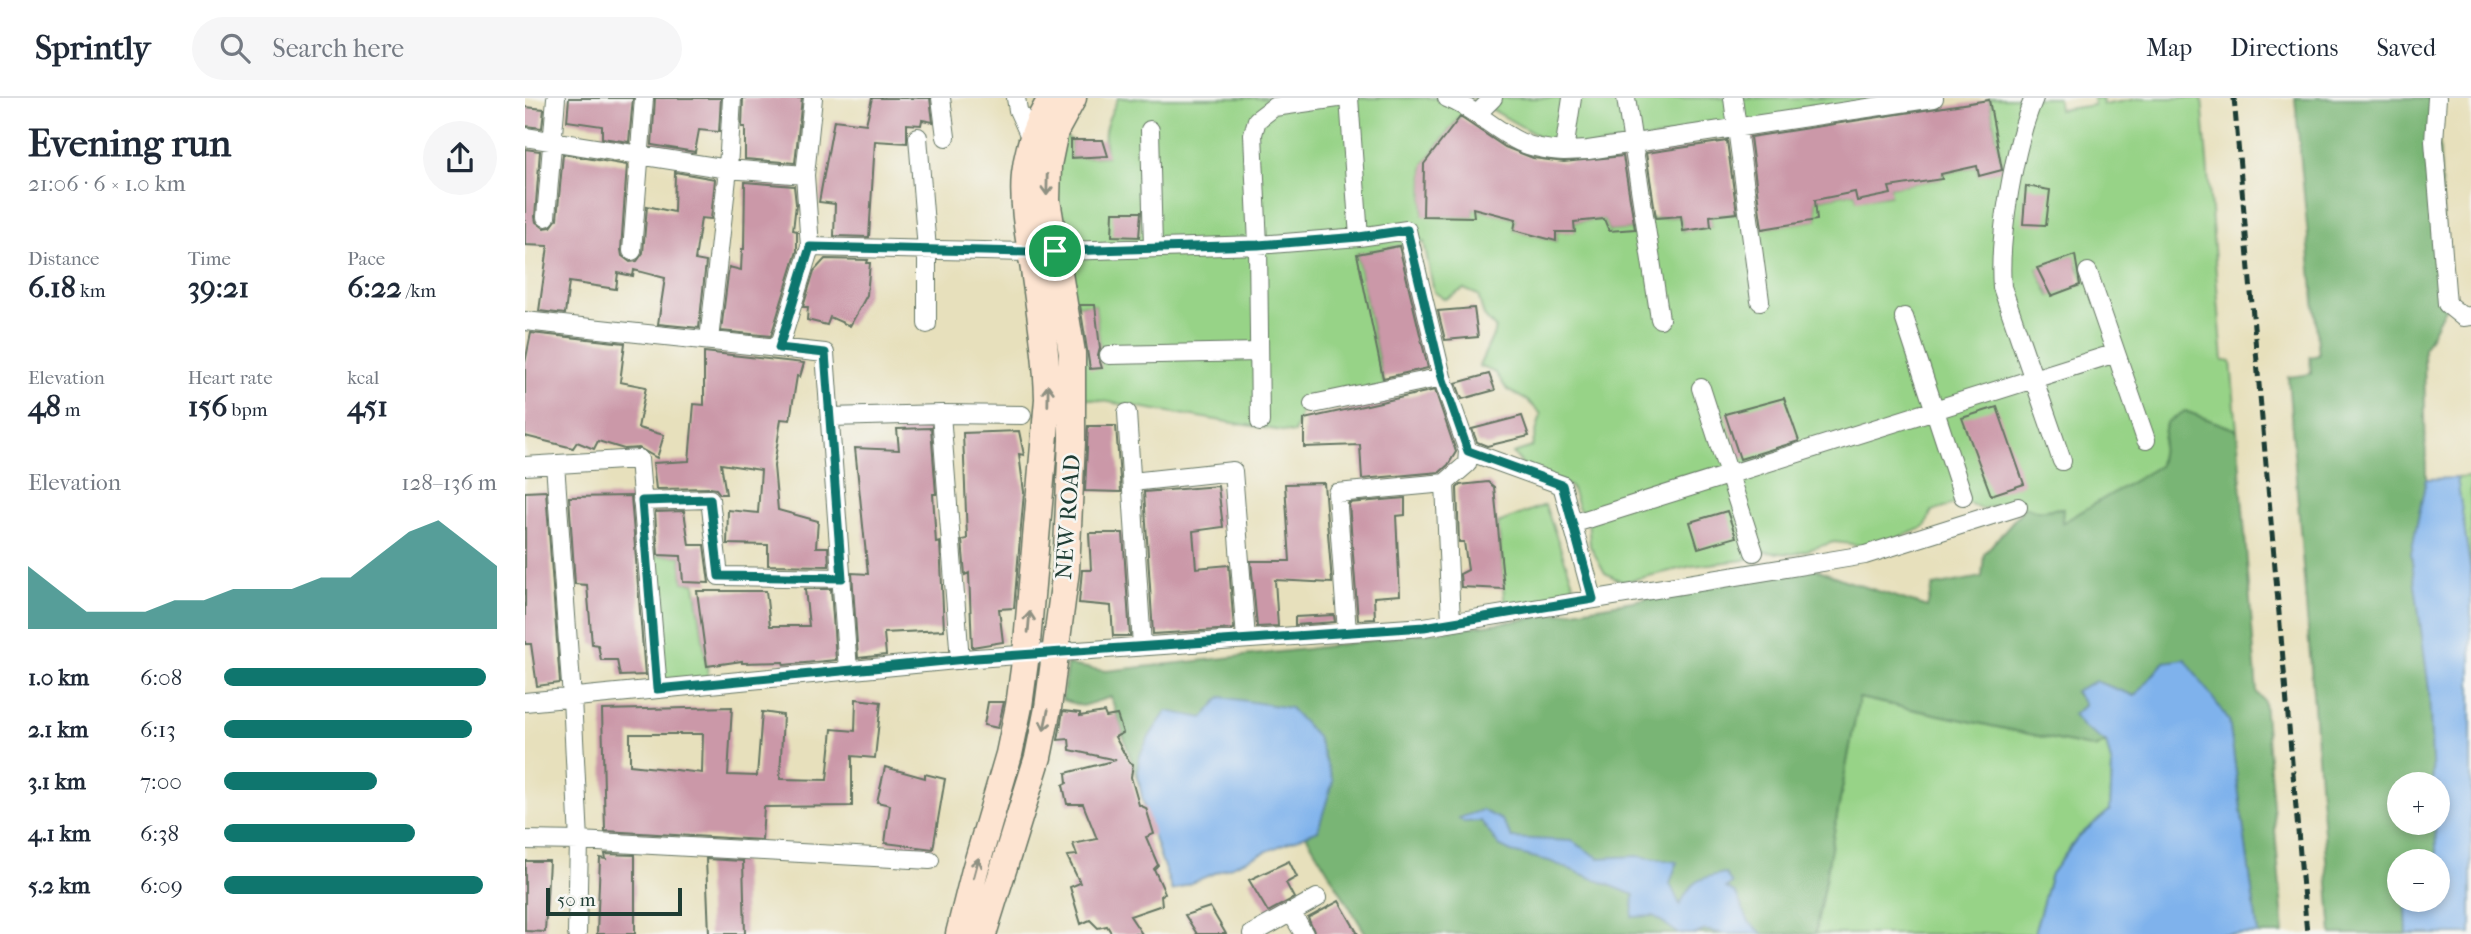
<!DOCTYPE html>
<meta charset="utf-8">
<style>
body{margin:0;font-family:"IM FELL French Canon",serif;background:#f6f6f7;color:#1f2937;height:100vh;display:flex;flex-direction:column;font-size:26px;white-space:nowrap}
*{box-sizing:border-box;margin:0}
p{font-size:23px;color:#747a83}
.icon{flex:none;width:38px;height:38px;fill:none;stroke:currentColor;stroke-width:2;stroke-linecap:round;stroke-linejoin:round}
.map{position:relative;flex:1;overflow:hidden}
.details{display:flex;flex-direction:column;background:#fff;width:525px}
.details>*{flex:none}
.tools{position:absolute;left:1862px;top:674px;display:grid;gap:14px}
.tools a{display:grid;place-items:center;width:63px;height:63px;border-radius:50%;background:#fff;box-shadow:0 4px 10px #0003;font-size:35px}
.scale{position:absolute;left:21px;bottom:18px;width:136px;box-sizing:border-box;padding-left:7px;border:4px solid #1f3d34;border-top:0;font-size:19px;line-height:24px;white-space:nowrap;color:#1f3d34;-webkit-text-stroke:5px #f6f6f2;paint-order:stroke}
.pin{position:absolute;display:grid;place-items:center;width:60px;height:60px;color:#fff;margin:-30px;border:4px solid #fff;border-radius:50%;box-shadow:0 2px 7px #0007}
.round{display:grid;place-items:center;flex:none;width:74px;height:74px;border-radius:37px;background:#f6f6f7}
.headline{display:flex;align-items:center;justify-content:space-between;height:119px;padding:0 28px}
h1{font-size:38px;font-weight:700;line-height:52px}
.metrics{display:grid;grid-template-columns:repeat(3,1fr);gap:10px;height:119px;padding:7px 28px}
.metrics div{display:grid;align-content:center}
.metrics b{font-size:30px;font-weight:700}
.metrics small{font-size:19px;font-weight:400}
.metrics p{font-size:19px}
.chart{height:196px;padding:14px 28px}
.chart p{display:flex;justify-content:space-between}
.chart svg{width:100%;height:126px;margin-top:7px;fill:#0f766e;opacity:.7}
ul{padding:0 28px;list-style:none;font-size:23px}
li{display:grid;grid-template-columns:112px 84px 1fr;align-items:center;height:52px}
li i{height:18px;border-radius:9px;background:#0f766e}
header{display:flex;align-items:center;gap:42px;box-sizing:border-box;height:98px;padding:0 35px;background:#fff;border-bottom:2px solid #e0e1e3}
header strong{font-size:33px}
nav{display:flex;gap:38px;margin-inline-start:auto;font-size:24px}
.search{width:490px;height:63px;background:#f6f6f7;display:flex;align-items:center;gap:18px;box-sizing:border-box;padding:0 24px;border-radius:38px;color:#747a83;font-size:26px}
main{display:flex;flex:1;min-height:0}
.map>svg:first-child{display:block}
.green{fill:#97d387;stroke:#5b885e;stroke-width:2;fill-rule:evenodd}
.forest{fill:#79b574;stroke:#4c7954;stroke-width:2}
.water{fill:#7fb2ec;stroke:#4f7890;stroke-width:2}
.building{fill:#cb98a8;fill-rule:evenodd}
.lines{fill:none;stroke-linecap:round;stroke-linejoin:round}
.street-casing{stroke:#657664;stroke-width:20}
.secondary-casing{stroke:#657664;stroke-width:29}
.street{stroke:#fff;stroke-width:18}
.secondary{stroke:#fde4d1;stroke-width:26}
.rail{stroke:#1f3d34;stroke-width:5;stroke-dasharray:10 5;stroke-linecap:butt}
.oneway{stroke:#8e9082}
.route-casing{stroke:#fff;stroke-width:14}
.route{stroke:#0f766e;stroke-width:9}
.labels{text-anchor:middle;dominant-baseline:central;stroke-width:5;stroke-linejoin:round;paint-order:stroke}
.street-label{font-size:23px;fill:#1f3d34;stroke:#f6f6f2}
</style>
<header>
<strong>Sprintly</strong>
<div class="search"><svg class="icon" aria-label="search" viewBox="0 0 24 24"><circle cx="10" cy="10" r="6"/><path d="M15 15l6 6"/></svg>Search here</div>
<nav><a>Map</a><a>Directions</a><a>Saved</a></nav>
</header>
<main>
<section class="details">
<div class="headline"><div><h1>Evening run</h1><p>21:06 · 6 × 1.0 km</p></div><a class="round"><svg class="icon" aria-label="share" viewBox="0 0 24 24"><path d="M12 15V3M7 8l5-5 5 5M5 13v7h14v-7"/></svg></a></div>
<div class="metrics">
<div><p>Distance</p><b>6.18<small> km</small></b></div>
<div><p>Time</p><b>39:21</b></div>
<div><p>Pace</p><b>6:22<small> /km</small></b></div>
</div>
<div class="metrics">
<div><p>Elevation</p><b>48<small> m</small></b></div>
<div><p>Heart rate</p><b>156<small> bpm</small></b></div>
<div><p>kcal</p><b>451</b></div>
</div>
<div class="chart"><p><span>Elevation</span>128–136 m</p>
<svg viewBox="0 0 160 44" preserveAspectRatio="none"><path d="M0 44V22L10 30L20 38L30 38L40 38L50 34L60 34L70 30L80 30L90 30L100 26L110 26L120 18L130 10L140 6L150 14L160 22V44z"/></svg>
</div>
<ul>
<li><b>1.0 km</b>6:08<i style="width:96%"></i></li>
<li><b>2.1 km</b>6:13<i style="width:91%"></i></li>
<li><b>3.1 km</b>7:00<i style="width:56%"></i></li>
<li><b>4.1 km</b>6:38<i style="width:70%"></i></li>
<li><b>5.2 km</b>6:09<i style="width:95%"></i></li>
</ul>
</section>
<div class="map">
<svg width="1946" height="836" viewBox="0 0 1946 836">
<rect width="100%" height="100%" fill="#f6f6f2"/>
<filter id="ink" filterUnits="userSpaceOnUse"><feTurbulence type="fractalNoise" baseFrequency=".0143" numOctaves="2"/><feDisplacementMap in="SourceGraphic" scale="14" xChannelSelector="R" yChannelSelector="G"/><feConvolveMatrix kernelMatrix="1 2 1 2 8 2 1 2 1" color-interpolation-filters="sRGB"/></filter>
<filter id="wash" filterUnits="userSpaceOnUse"><feTurbulence type="fractalNoise" baseFrequency=".00686" numOctaves="4" result="noise"/><feDisplacementMap in="SourceGraphic" scale="28" xChannelSelector="R" yChannelSelector="G"/><feGaussianBlur stdDeviation="1.57" result="paint"/><feColorMatrix in="noise" values="0 0 0 0 0 0 0 0 0 0 0 0 0 0 0 0 0 1.4 0 .05"/><feComposite in="paint" operator="in"/></filter>
<g filter="url(#wash)">
<rect width="100%" height="100%" fill="#e7e0bc"/>
<path class="green" d="M 593,0 L 922,0 L 942,9 L 899,66 L 898,117 L 948,119 L 948,110 L 991,121 L 989,132 L 1031,143 L 1031,134 L 1050,133 L 1049,124 L 1079,121 L 1084,133 L 1109,131 L 1104,110 L 1112,109 L 1127,121 L 1156,118 L 1158,133 L 1186,129 L 1185,118 L 1215,115 L 1226,132 L 1292,122 L 1290,102 L 1330,94 L 1332,102 L 1365,97 L 1364,89 L 1416,81 L 1416,76 L 1452,68 L 1454,77 L 1477,71 L 1464,0 L 1533,0 L 1534,12 L 1569,7 L 1568,0 L 1577,0 L 1578,7 L 1617,0 L 1677,0 L 1698,263 L 1706,263 L 1712,332 L 1660,313 L 1641,325 L 1634,368 L 1536,426 L 1537,410 L 1513,413 L 1485,404 L 1457,411 L 1438,403 L 1407,413 L 1400,429 L 1350,449 L 1309,444 L 1269,456 L 1240,454 L 1219,462 L 1167,468 L 1098,484 L 1080,475 L 1065,448 L 1063,421 L 1054,411 L 1046,389 L 997,366 L 988,355 L 1007,349 L 1016,316 L 1003,303 L 982,292 L 971,275 L 954,268 L 971,231 L 959,218 L 953,197 L 939,191 L 920,201 L 909,194 L 899,144 L 832,156 L 857,279 L 862,291 L 779,306 L 769,335 L 559,300 L 555,269 L 562,253 L 575,251 L 570,207 L 547,207 L 525,66 L 530,33 L 546,42 L 546,60 L 582,58 C 576,30 582,25 593,0 ZM 1549,158 L 1559,185 L 1525,198 L 1512,170 Z
M 947,0 L 1409,0 L 1039,53 Z
M 1946,379 L 1946,475 L 1932,380 Z
M 1020,407 L 1051,493 L 980,512 L 973,425 Z
M 136,457 L 156,458 L 158,484 L 170,485 L 184,583 L 133,591 L 122,458 Z
M 1334,600 L 1570,650 L 1581,644 L 1587,668 L 1585,712 L 1553,739 L 1526,776 L 1509,836 L 1290,836 Z"/>
<path class="forest" d="M 1770,0 L 1912,0 L 1922,206 L 1899,250 L 1901,381 L 1886,456 L 1904,591 L 1908,686 L 1874,686 L 1874,724 L 1910,725 L 1912,763 L 1874,763 L 1874,802 L 1885,802 L 1881,807 L 1882,836 L 1807,836 L 1763,279 L 1786,276 L 1785,259 L 1794,257 Z
M 1660,313 L 1712,332 L 1732,595 L 1739,603 L 1759,836 L 1733,836 L 1704,623 L 1639,564 L 1610,598 L 1570,583 L 1550,594 L 1560,607 L 1549,617 L 1558,629 L 1581,644 L 1570,650 L 1334,600 L 1290,836 L 841,836 L 781,737 L 793,732 L 678,620 L 614,662 L 615,690 L 586,599 L 557,608 L 537,602 L 542,567 L 581,573 L 782,551 L 990,523 L 1108,503 L 1281,467 L 1322,483 L 1402,509 L 1408,488 L 1457,479 L 1459,456 L 1500,409 L 1513,413 L 1538,410 L 1537,425 L 1634,368 L 1641,325 Z"/>
<path class="water" d="M 1932,380 L 1946,475 L 1946,836 L 1882,836 L 1881,807 L 1885,802 L 1913,802 L 1910,725 L 1913,724 L 1913,686 L 1908,686 L 1904,591 L 1886,456 L 1901,381 Z
M 1660,561 L 1704,623 L 1733,836 L 1509,836 L 1526,776 L 1553,739 L 1585,712 L 1587,668 L 1581,644 L 1558,629 L 1548,617 L 1560,607 L 1550,593 L 1570,583 L 1610,598 L 1639,564 Z
M 696,599 L 765,610 L 792,639 L 808,683 L 793,732 L 647,793 C 638,764 607,688 614,661 C 619,644 632,627 642,613 L 678,620 Z
M 957,712 L 977,722 L 987,740 L 1047,743 L 1074,760 L 1112,758 L 1152,764 L 1145,786 L 1155,807 C 1167,782 1173,780 1200,775 L 1207,786 L 1201,790 L 1211,796 L 1224,824 L 1238,836 L 1201,836 L 1180,832 L 1171,836 L 1154,836 L 1129,818 L 1107,819 L 1109,797 L 1024,763 L 986,754 L 974,748 L 956,723 L 939,724 L 934,720 Z"/>
<g id="blocks">
<path class="building" d="M 44,0 L 108,0 L 104,44 L 77,40 L 77,28 L 42,23 Z
M 130,0 L 196,0 L 194,34 L 174,32 L 170,54 L 127,47 Z
M 218,0 L 277,0 L 270,65 L 220,61 L 220,29 L 217,29 Z
M 347,0 L 405,0 L 408,24 L 397,22 L 396,27 L 382,26 L 382,45 L 350,43 L 344,139 L 309,138 L 310,106 L 294,104 L 309,22 L 341,26 Z
M 1464,2 L 1477,72 L 1454,78 L 1452,68 L 1416,76 L 1417,81 L 1364,89 L 1366,96 L 1332,103 L 1330,94 L 1290,102 L 1292,122 L 1237,131 L 1225,39 Z
M 0,9 L 19,11 L 17,30 L 0,28 Z
M 935,19 L 980,49 L 1008,60 L 1039,64 L 1098,58 L 1110,131 L 1084,133 L 1079,121 L 1049,124 L 1050,134 L 1031,134 L 1031,143 L 989,132 L 991,121 L 948,110 L 949,119 L 898,118 L 899,66 Z
M 546,42 L 578,42 L 583,58 L 546,60 Z
M 1202,43 L 1212,115 L 1185,118 L 1186,129 L 1158,133 L 1156,118 L 1131,120 L 1121,55 Z
M 0,51 L 15,53 L 10,119 L 11,124 L 19,130 L 26,129 L 32,121 L 38,56 L 102,67 L 96,152 L 97,158 L 105,164 L 112,163 L 118,155 L 122,108 L 149,114 L 150,74 L 190,81 L 186,121 L 176,120 L 170,162 L 181,164 L 174,230 L 133,226 L 140,180 L 109,172 L 108,178 L 93,175 L 91,191 L 44,184 L 40,216 L 14,213 L 23,148 L 0,147 Z
M 220,84 L 269,88 L 271,106 L 268,132 L 272,133 L 272,153 L 246,238 L 196,233 L 204,169 L 216,172 L 217,151 L 219,151 Z
M 1501,88 L 1525,92 L 1521,127 L 1498,126 Z
M 588,114 L 616,114 L 614,139 L 587,138 Z
M 874,148 L 903,270 L 858,280 L 832,156 Z
M 1550,157 L 1555,187 L 1526,198 L 1512,170 Z
M 300,161 L 343,162 L 342,165 L 345,165 L 342,197 L 325,228 L 305,219 L 302,227 L 282,222 L 283,209 L 278,209 L 289,173 Z
M 555,207 L 570,207 L 575,250 L 573,258 L 577,270 L 565,271 Z
M 949,210 L 953,239 L 920,242 L 913,213 Z
M 6,235 L 100,245 L 95,284 L 121,289 L 113,330 L 139,337 L 132,360 L 114,350 L 99,351 L 73,343 L 69,351 L 52,344 L 48,350 L 0,338 L 0,265 Z
M 179,254 L 279,265 L 275,279 L 272,278 L 265,322 L 256,321 L 249,368 L 253,412 L 293,423 L 291,449 L 303,449 L 304,468 L 243,467 L 243,447 L 202,446 L 203,412 L 233,415 L 236,372 L 196,366 L 201,396 L 195,396 L 191,391 L 185,390 L 131,391 L 128,365 L 164,363 L 169,306 L 179,307 Z
M 964,276 L 970,292 L 937,301 L 931,285 Z
M 910,292 L 931,354 L 923,367 L 915,374 L 837,381 L 835,347 L 779,349 L 779,321 Z
M 1259,300 L 1274,343 L 1215,361 L 1200,316 Z
M 1472,309 L 1499,386 L 1466,397 L 1437,320 Z
M 997,318 L 1004,338 L 962,348 L 952,344 L 947,331 Z
M 563,328 L 591,328 L 596,394 L 560,393 Z
M 406,330 L 411,396 L 408,396 L 411,445 L 415,444 L 419,532 L 359,535 L 361,557 L 333,560 L 327,475 L 343,476 L 330,350 L 374,352 L 372,331 Z
M 494,333 L 499,357 L 494,356 L 499,394 L 489,510 L 474,511 L 478,544 L 447,549 L 444,475 L 440,477 L 437,442 L 442,441 L 438,335 Z
M 963,384 L 969,389 L 979,491 L 936,489 L 935,476 L 943,472 L 939,444 L 934,444 L 932,390 L 935,387 Z
M 799,385 L 807,485 L 750,482 L 753,528 L 732,529 L 726,463 L 765,463 L 760,386 Z
M 693,388 L 698,429 L 668,433 L 671,470 L 704,467 L 709,531 L 628,536 L 619,394 Z
M 21,393 L 35,585 L 12,588 L 6,546 L 0,546 L 0,394 Z
M 106,398 L 120,577 L 95,578 L 92,562 L 76,562 L 73,547 L 67,546 L 62,487 L 50,486 L 44,399 Z
M 880,400 L 880,417 L 871,418 L 875,497 L 849,499 L 850,521 L 833,522 L 824,405 Z
M 159,413 L 164,447 L 179,447 L 184,485 L 158,484 L 156,458 L 133,457 L 130,414 Z
M 1202,413 L 1211,439 L 1173,450 L 1165,424 Z
M 564,435 L 598,435 L 605,538 L 588,538 L 586,508 L 554,505 L 557,472 L 566,472 Z
M 280,491 L 306,491 L 311,562 L 259,567 L 258,564 L 217,565 L 217,563 L 182,568 L 172,493 L 241,493 L 245,528 L 284,528 Z
M 809,517 L 810,524 L 770,527 L 770,519 Z
M 331,601 L 356,604 L 350,660 L 327,658 L 327,708 L 239,709 L 237,742 L 80,733 L 77,612 L 207,609 L 203,677 L 232,678 L 237,614 L 258,617 L 255,681 L 302,682 L 307,631 L 330,633 ZM 105,636 L 178,636 L 177,675 L 105,667 Z
M 463,604 L 479,604 L 473,630 L 459,627 Z
M 538,613 L 555,615 L 555,618 L 579,614 L 581,619 L 592,617 L 598,635 L 590,639 L 604,664 L 608,666 L 606,679 L 614,707 L 621,710 L 629,736 L 621,739 L 633,767 L 629,771 L 640,795 L 636,798 L 637,807 L 605,818 L 617,836 L 587,836 L 582,828 L 573,830 L 565,822 L 556,826 L 545,789 L 555,785 L 542,758 L 552,757 L 548,746 L 572,741 L 558,706 L 542,706 L 538,687 L 542,685 L 541,675 L 591,662 L 545,652 L 544,641 L 533,642 Z
M 360,669 L 400,680 L 400,676 L 420,681 L 408,751 L 360,745 L 365,707 L 352,704 Z
M 80,756 L 110,757 L 110,836 L 72,836 L 75,760 L 81,761 Z
M 181,761 L 218,763 L 220,836 L 184,836 Z
M 0,763 L 24,763 L 20,834 L 0,833 Z
M 764,763 L 772,779 L 761,785 L 769,800 L 743,814 L 724,782 Z
M 814,803 L 833,836 L 790,836 L 783,820 Z
M 685,809 L 701,836 L 672,836 L 660,817 Z"/>
</g>
</g>
<g filter="url(#ink)">
<use href="#blocks" fill-opacity="0" stroke="#657664" stroke-width="2"/>
<g class="lines">
<defs>
<path id="street" d="M 207,0 L 203,71 L 280,77 L 285,149 L 506,154 L 733,147 L 834,139 L 824,0
M 416,0 L 421,39
M 491,0 L 493,12 L 507,43 L 509,44
M 922,0 C 949,10 969,32 995,44 C 1008,50 1024,52 1039,53
M 1047,0 L 1039,53 L 1063,52 L 1409,0
M 1101,0 L 1135,221
M 1208,0 L 1235,203
M 1509,0 C 1490,44 1473,140 1477,189 L 1537,363
M 1912,0 L 1909,43 L 1922,206 L 1938,219 L 1946,218
M 952,16 L 968,0
M 625,32 L 628,150
M 0,39 L 203,71 L 184,242
M 393,39 L 402,152 L 402,226
M 280,77 L 288,0
M 21,119 L 31,0
M 834,139 L 882,132 L 917,279 L 943,353 L 942,366 L 920,385
M 107,153 L 119,0
M 1563,174 L 1621,342
M 1379,219 L 1438,398
M 0,223 L 300,255 L 323,572
M 254,250 L 285,149
M 584,257 L 734,254
M 1176,290 L 1229,454
M 788,306 L 917,279
M 602,315 L 617,548
M 416,316 L 497,317
M 305,319 L 416,316 L 435,562
M 735,324 L 733,147 L 728,36 L 732,22 L 749,9 L 813,0
M 943,353 L 1037,387 L 1068,501
M 30,366 L 47,600 L 54,743 L 52,836
M 0,368 L 114,361 L 133,591
M 607,384 L 708,373 L 721,541
M 117,403 L 185,401 L 194,478 L 317,480
M 1047,426 L 1591,255
M 822,534 L 812,395 L 920,385 L 926,524
M 0,604 L 451,560 L 899,529 L 1340,457 L 1493,409
M 0,742 L 54,743 L 405,762
M 766,814 L 779,836
M 727,836 L 792,800"/>
<path id="secondary" d="M 434,836 L 450,772 L 484,656 L 494,608 L 501,556 L 523,301 C 522,258 515,215 509,172 C 504,141 497,107 500,76 C 503,49 512,23 527,0
M 458,836 L 513,659 L 523,610 L 541,472 L 547,342 L 547,255 L 522,102 L 523,67 L 530,33 L 548,0"/>
</defs>
<use href="#street" class="street-casing"/>
<use href="#secondary" class="secondary-casing"/>
<use href="#street" class="street"/>
<use href="#secondary" class="secondary"/>
<path class="rail" d="M 1709,0 L 1782,836"/>
</g>
<defs><path id="oneway-shaft" d="M-6 0H5M1.5-3L5.5 0L1.5 3" fill="none" stroke-width="1.6" stroke-linecap="round" stroke-linejoin="round" transform="scale(1.75)"/></defs>
<g class="oneway">
<use href="#oneway-shaft" transform="translate(522 87) rotate(91)"/>
<use href="#oneway-shaft" transform="translate(523 297) rotate(-89)"/>
<use href="#oneway-shaft" transform="translate(504 524) rotate(-85)"/>
<use href="#oneway-shaft" transform="translate(521 622) rotate(102)"/>
<use href="#oneway-shaft" transform="translate(451 770) rotate(-75)"/>
</g>
</g>
<g class="lines" filter="url(#ink)">
<defs>
<path id="route" d="M 882,132 L 917,279 L 943,353 L 1037,387 L 1068,501 L 899,529 L 451,560 L 132,591 L 117,403 L 185,401 L 194,478 L 317,480 L 300,255 L 254,250 L 285,149 L 506,154 L 733,147 L 834,139 Z"/>
</defs>
<use href="#route" class="route-casing"/>
<use href="#route" class="route"/>
</g>
<g class="labels">
<g class="street-label">
<text transform="translate(543 419) rotate(-86)">NEW ROAD</text>
</g>
</g>
</svg>
<div class="tools">
<a>+</a>
<a>−</a>
</div>
<div class="scale">50 m</div>
<div class="pin" style="left:530px;top:153px;background:#1e9e55"><svg class="icon" aria-label="arrive" viewBox="0 0 24 24"><path d="M6 21V4h12l-3 4 3 4H6"/></svg></div>
</div>
</main>
